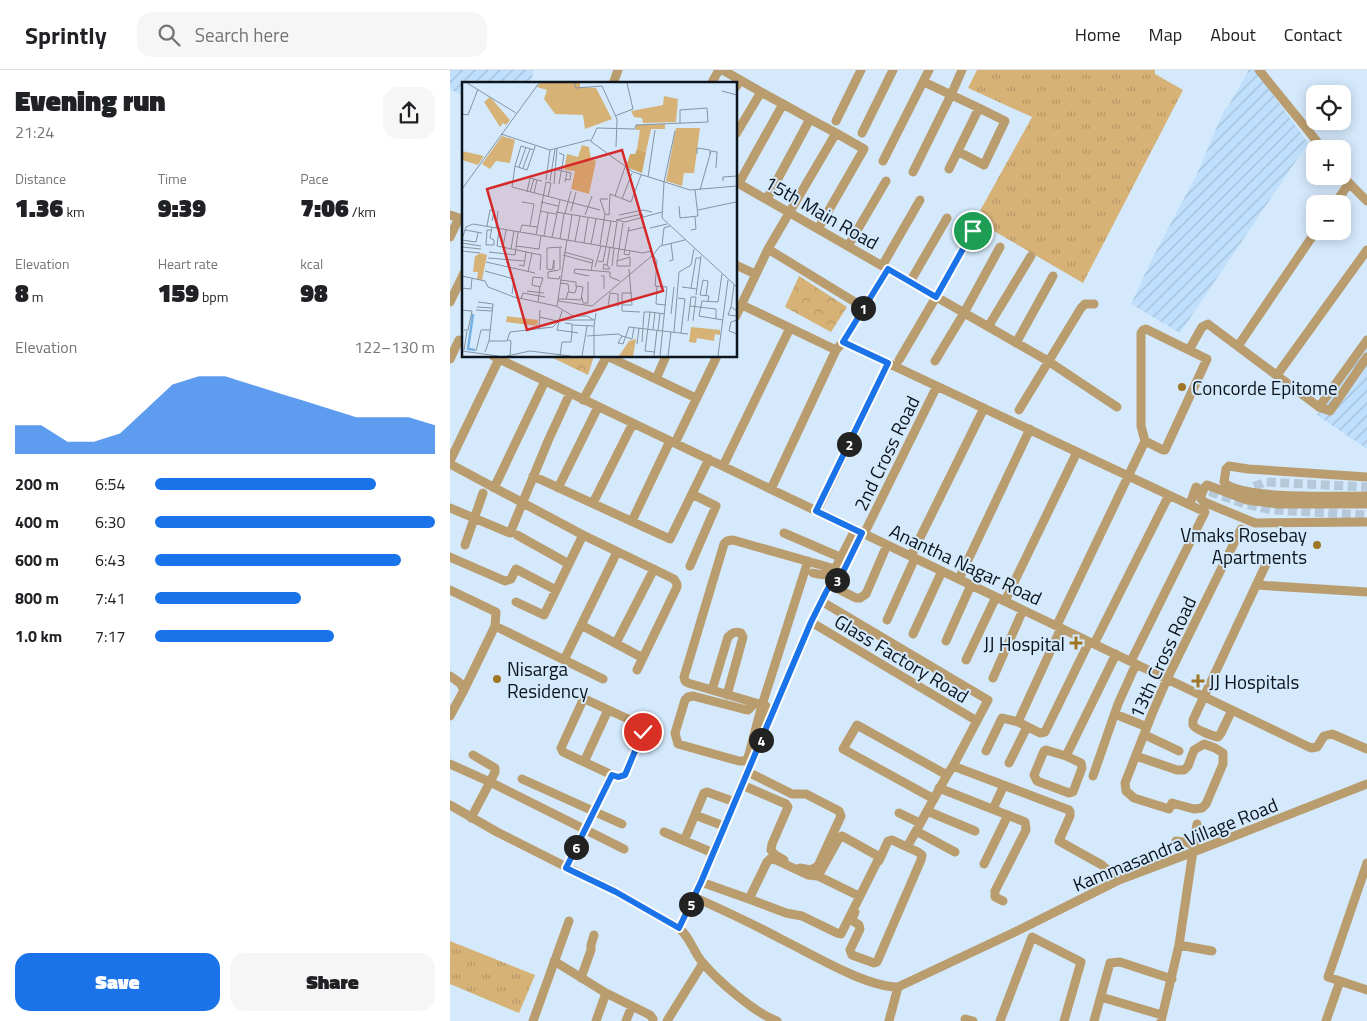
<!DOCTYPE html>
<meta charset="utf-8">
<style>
body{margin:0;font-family:"Titillium Web",sans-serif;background:#f6f6f6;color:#202124;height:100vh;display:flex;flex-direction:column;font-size:19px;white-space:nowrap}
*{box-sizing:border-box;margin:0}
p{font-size:16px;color:#757577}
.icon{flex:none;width:28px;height:28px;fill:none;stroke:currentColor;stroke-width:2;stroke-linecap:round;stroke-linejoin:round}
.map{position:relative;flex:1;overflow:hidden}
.panel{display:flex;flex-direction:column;background:#fff;width:450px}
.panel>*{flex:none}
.controls{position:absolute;left:856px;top:15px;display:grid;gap:10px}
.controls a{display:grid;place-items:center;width:45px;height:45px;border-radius:10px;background:#fff;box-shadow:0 2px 12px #0003;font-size:25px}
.pin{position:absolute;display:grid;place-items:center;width:42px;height:42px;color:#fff;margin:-21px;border:2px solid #fff;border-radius:50%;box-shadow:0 1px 5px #0007}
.km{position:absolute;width:25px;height:25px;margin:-12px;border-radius:50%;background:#222;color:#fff;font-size:14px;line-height:25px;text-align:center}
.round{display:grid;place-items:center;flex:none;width:52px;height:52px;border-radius:15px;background:#f6f6f6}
.head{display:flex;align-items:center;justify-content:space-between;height:85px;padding:0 15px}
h1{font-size:28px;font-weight:800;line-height:38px}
.stats{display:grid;grid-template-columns:repeat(3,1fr);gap:8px;height:85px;padding:5px 15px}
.stats div{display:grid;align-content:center}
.stats b{font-size:25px;font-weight:800}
.stats small{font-size:14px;font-weight:400}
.stats p{font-size:14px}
.chart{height:140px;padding:10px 15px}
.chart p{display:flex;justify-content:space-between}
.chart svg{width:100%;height:90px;margin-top:5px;fill:#1a73e8;opacity:.7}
.primary-button{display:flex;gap:10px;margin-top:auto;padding:10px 15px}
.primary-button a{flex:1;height:58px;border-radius:15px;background:#1a73e8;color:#fff;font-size:20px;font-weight:800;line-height:58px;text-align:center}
.primary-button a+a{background:#f6f6f6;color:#202124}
ul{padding:0 15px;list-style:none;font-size:16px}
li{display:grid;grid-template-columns:80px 60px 1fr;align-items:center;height:38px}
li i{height:12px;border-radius:6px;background:#1a73e8}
header{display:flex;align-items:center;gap:30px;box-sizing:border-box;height:70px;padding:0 25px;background:#fff;border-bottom:1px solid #e0e0e0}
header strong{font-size:24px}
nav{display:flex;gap:28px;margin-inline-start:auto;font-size:18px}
.search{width:350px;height:45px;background:#f6f6f6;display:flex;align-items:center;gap:12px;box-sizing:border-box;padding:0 18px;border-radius:15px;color:#757577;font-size:19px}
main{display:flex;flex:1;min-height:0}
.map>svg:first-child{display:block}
.industrial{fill:url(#industrial-furrows)}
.grass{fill:url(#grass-tufts)}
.park{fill:url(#park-crowns)}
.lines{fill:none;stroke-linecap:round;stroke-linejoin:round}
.minor-tunnel{stroke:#b6c9db;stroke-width:9;stroke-dasharray:9 4.5;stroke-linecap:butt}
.minor{stroke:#ba9d6f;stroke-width:9}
.route-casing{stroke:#fff;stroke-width:10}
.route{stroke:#1a73e8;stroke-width:6}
.poi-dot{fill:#a07525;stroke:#d4e9fc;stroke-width:2}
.labels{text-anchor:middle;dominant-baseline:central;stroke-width:4;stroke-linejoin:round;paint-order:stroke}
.street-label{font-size:19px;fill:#0c151d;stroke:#d4e9fc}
.poi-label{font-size:19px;fill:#0c151d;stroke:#d4e9fc;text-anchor:start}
.inset-river{fill:none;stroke:#76b0e3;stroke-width:2.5}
.inset-road{fill:none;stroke:#8494a3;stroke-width:1}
.view{fill:#d62828;fill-opacity:0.15;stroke:#d62828;stroke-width:2.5}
.inset-edge{fill:none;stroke:#0c151d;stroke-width:2.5}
</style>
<header>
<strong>Sprintly</strong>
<div class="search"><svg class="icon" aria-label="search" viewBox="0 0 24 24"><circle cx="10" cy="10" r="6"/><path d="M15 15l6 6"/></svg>Search here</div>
<nav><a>Home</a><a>Map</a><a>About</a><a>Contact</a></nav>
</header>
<main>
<section class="panel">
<div class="head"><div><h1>Evening run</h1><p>21:24</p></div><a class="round"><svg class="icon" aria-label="share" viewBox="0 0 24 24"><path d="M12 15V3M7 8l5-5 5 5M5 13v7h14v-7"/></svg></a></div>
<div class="stats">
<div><p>Distance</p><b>1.36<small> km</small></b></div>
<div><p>Time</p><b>9:39</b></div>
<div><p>Pace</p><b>7:06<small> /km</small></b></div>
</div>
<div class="stats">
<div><p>Elevation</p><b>8<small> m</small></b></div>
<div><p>Heart rate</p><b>159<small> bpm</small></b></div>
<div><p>kcal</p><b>98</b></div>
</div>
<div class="chart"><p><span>Elevation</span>122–130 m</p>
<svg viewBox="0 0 160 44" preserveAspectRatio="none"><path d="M0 44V30L10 30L20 38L30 38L40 34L50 22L60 10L70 6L80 6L90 10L100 14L110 18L120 22L130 26L140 26L150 26L160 30V44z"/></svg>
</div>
<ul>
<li><b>200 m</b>6:54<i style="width:79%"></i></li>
<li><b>400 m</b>6:30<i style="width:100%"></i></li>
<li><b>600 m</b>6:43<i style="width:88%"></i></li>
<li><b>800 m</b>7:41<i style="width:52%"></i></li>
<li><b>1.0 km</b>7:17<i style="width:64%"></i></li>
</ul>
<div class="primary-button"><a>Save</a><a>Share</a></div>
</section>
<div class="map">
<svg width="917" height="951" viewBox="0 0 917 951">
<defs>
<pattern id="industrial-furrows" width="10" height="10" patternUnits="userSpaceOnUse" patternTransform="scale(1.25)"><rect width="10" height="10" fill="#bfdffc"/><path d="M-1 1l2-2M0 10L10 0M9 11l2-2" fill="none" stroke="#a3bed8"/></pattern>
<pattern id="grass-tufts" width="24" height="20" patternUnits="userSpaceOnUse" patternTransform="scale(1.25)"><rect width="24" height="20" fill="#d6b277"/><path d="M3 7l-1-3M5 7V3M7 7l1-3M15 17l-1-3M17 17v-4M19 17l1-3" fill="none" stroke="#b69866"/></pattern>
<pattern id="park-crowns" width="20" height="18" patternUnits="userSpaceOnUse" patternTransform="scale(1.25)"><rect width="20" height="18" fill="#d6b277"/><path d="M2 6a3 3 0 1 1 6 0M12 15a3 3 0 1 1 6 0" fill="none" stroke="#b69866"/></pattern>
</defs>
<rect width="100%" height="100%" fill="#d4e9fc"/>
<path class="industrial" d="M 0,0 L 84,0 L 80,14 L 14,14 L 14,27 L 0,19 Z
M 797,0 L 805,0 L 858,73 L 730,263 L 681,234 L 702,189 L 747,104 L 774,40 L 777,38 L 798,2 Z
M 917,275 L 917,379 L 867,345 Z"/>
<path class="grass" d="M 527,0 L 705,0 L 705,4 L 733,20 L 633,213 L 525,150 L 582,47 L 518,18 Z
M 0,871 L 85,905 L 69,943 L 0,914 Z"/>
<path class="park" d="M 349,206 L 397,237 L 381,262 L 335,237 Z
M 104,286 L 144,286 L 138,305 L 103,288 Z"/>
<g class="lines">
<path class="minor-tunnel" d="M 747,417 L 795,434 L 822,440 L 917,445
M 795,426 L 801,418 L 815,412 L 917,417"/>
<path class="minor" d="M 273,0 L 290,10
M 809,0 L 873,79
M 474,12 L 529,38 L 499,99
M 163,14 L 168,0
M 261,14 L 269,0
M 286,17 L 290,10 L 311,22
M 386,51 L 411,0
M 412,63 L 443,0
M 286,64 L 311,22 L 333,34
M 509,82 L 534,95 L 555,51 L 529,38
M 433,91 L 479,0
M 463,102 L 501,25 L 512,0
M 892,104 L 899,113 L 917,131
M 286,112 L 598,291 L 667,337
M 289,113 L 333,34 L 360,49
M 317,129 L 360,49 L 386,63
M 885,134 L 899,113
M 0,145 L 9,148 L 0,167
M 398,176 L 436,111
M 318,179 L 413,237
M 286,195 L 305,204
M 432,196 L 470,130
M 460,212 L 497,148
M 0,232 L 14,203
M 292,235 L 386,280
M 286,246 L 318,179 L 386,63 L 414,79 L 368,159
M 538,257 L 581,186
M 393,272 L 755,442 L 681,591
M 566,273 L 603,206
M 788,276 L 866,161
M 739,280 L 752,257 L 758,254 L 869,337 L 880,341 L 917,287
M 43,286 L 861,678 L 867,677 L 874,666 L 882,664 L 917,679
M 157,286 L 246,328
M 0,289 L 9,270
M 449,290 L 486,227 L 523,161
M 485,291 L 514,243 L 550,177
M 827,305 L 917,180
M 206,309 L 216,286
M 133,330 L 157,286
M 869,337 L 917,270
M 569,340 L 631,238 L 635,234 L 644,234
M 225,373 L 267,286
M 0,391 L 49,289
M 0,394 L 133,465 L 224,509 L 227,514 L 227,517 L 187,600
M 273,396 L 340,258
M 83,406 L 220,469 L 259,389
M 917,407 L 798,399 L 779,396 L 776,399 L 774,412 C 790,430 890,426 917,426
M 44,418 L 95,311
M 108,418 L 148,337
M 321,419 L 386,280 L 393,272 L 438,199
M 143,433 L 183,353
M 740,434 L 746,417
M 917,434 L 828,434 L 797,430 L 757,415 C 753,419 751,424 751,429 L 754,432 L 805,453 L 917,452
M 0,438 L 60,463 L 98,371 L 120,323
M 367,441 L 438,293
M 182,451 L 220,371
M 334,463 L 392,488
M 414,464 L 487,316
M 67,465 L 119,494
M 15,475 L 33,423
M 461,486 L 534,338
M 0,487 L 55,511 L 61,509 L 66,499 L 106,520
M 240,496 L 266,436 L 242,424
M 363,503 C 371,505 380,507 385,499 L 388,500
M 509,509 L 580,359
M 380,515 L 406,528 L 410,528 L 416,524 L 437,475
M 806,515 L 917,522
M 0,520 L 46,542 L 45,556 L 14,620
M 371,531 L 538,630 L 503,696
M 555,531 L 627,382
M 66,532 L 94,545 L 133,465
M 437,550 L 465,488
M 361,552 L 527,651
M 131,555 L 193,588
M 607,555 L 695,371 L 691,356 L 691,263 L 693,260 L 696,259 L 757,289 L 715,380 L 713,380 L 695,371
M 45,556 L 153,609
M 463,564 L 492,501
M 496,571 L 521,515
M 166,573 L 204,499
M 644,574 L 719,425
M 114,590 L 167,482
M 516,590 L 546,527
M 0,606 L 10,613 L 14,620 L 0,646
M 543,608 L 573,540
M 262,620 L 278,567 C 282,563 285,561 291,563 L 293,567 L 292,571 L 277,625
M 305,633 L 298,640 L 293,639 L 243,626 L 238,627 L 235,630 L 225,663 L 228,674 L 289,691 L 294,691 L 298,688 L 312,635 L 358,491
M 782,640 L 771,663 L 768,667 C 763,666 746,660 743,655 C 743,654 743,652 743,650 L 818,490
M 665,644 L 697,657
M 568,652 L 590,663 L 595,662 L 639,572
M 316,658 L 312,655 L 317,638 L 316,636 L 238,613 L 235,611 L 234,607 L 274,474 L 277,471 L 283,470 L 385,499 L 405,460
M 695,665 L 729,681
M 536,681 L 552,648 L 568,652 L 611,558
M 616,686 L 596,680 L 594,681 L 584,705 L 587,711 L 619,723 L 623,722 L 632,698 L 631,693 L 616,686 L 666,584
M 686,686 L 727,700 L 734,700 L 738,696 L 744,680 L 754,674 L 765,678 L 773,683 L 773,694 L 756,734 L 752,738 L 744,739 L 722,733 L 719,739 L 684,728 L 676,721 L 675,713 L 702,644 L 717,609 L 791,459
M 134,692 L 158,640
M 559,693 L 577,657
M 0,694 L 40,712 L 45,702 L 45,698 L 23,685
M 298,702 L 342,724 L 356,724 L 389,741 L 391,746 L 368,796 L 361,800 L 350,798
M 497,705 L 466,761 L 505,782
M 643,706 L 668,634 L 686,594
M 72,709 L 172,754
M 292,715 L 336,734 L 338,737 L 322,774 L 321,780 L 325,785 L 334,790
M 489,718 L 575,752 L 576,760 L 545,821 L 545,827 L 553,831
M 484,729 L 393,679 L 407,655 L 497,705 L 503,696 L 619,740 L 620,742 L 620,746 L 609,771 L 652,795 L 669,810
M 0,735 L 47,762 L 166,822 L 229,858 C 241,868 243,882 253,893 C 268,911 305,943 327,951
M 543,739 L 554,715
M 477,741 L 525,761
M 449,743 L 470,753
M 245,745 L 274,756
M 21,748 L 40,712 L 174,779
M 214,762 L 263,783
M 234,771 L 254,723 L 257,722 L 285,732
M 726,771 L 745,774
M 429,791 L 438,771 L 442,770 L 457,777
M 917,793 L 878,907 L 917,920
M 534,794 L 558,745
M 116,798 L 162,705 L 113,682 L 111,678 L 133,630 L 137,630 L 191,655 L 193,657 L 193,662 L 175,705 L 168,707 L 162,705
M 368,806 L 409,826
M 251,812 L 299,829 L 317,792 L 320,789 L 326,790 L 358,805 L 368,806 L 389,768 L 392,766 L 428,786 L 428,790 L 391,864 L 387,863 L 352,846 L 336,843 L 299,829
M 244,827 C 273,840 303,854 331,869 C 362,884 415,917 448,917 L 569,860 L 669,810 L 746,781 L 917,714
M 405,842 L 402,849 L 403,851 L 409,855 L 410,859 L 400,880 L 402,885 L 424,893 L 427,892 L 471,790 L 472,785 L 468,782 L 457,777 L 466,761
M 229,858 L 244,827 L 361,552 L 376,522 L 380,515 L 392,504 L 412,463
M 729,875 L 762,881
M 104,891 L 156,923 L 200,945 L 203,949
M 131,908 L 141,880 L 141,875 L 144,865
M 651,927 L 712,945
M 515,949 L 523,951
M 83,951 L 119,851
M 146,951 L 156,923
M 176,951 L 182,936
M 217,951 L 253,893
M 439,951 L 448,917
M 550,951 L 582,867 L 631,892 L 614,951
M 644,951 L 660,893 L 670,892 L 722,909
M 711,951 L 729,875 L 747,754
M 876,951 L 890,911"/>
</g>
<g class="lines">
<defs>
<path id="route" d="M 193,662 L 175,705 L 168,707 L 162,705 L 116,798 L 166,822 L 229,858 L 251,812 L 361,552 L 376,522 L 380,515 L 392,504 L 412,463 L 366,441 L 438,293 L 393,272 L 438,199 L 486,227 L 523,161"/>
</defs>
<use href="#route" class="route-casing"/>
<use href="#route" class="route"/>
</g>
<g class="poi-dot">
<circle cx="732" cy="317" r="5"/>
<circle cx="867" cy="475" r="5"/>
<path d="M623.5 565.5h5v5h5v5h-5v5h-5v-5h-5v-5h5z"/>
<circle cx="47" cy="609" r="5"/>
<path d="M745.5 603.5h5v5h5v5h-5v5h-5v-5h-5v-5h5z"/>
</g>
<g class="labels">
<g class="street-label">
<text transform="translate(372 142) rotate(30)">15th Main Road</text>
<text transform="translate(436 383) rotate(-64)">2nd Cross Road</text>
<text transform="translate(516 494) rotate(25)">Anantha Nagar Road</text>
<text transform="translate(712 587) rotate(-65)">13th Cross Road</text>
<text transform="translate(452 588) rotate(31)">Glass Factory Road</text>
<text transform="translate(725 774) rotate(-22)">Kammasandra Village Road</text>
</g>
<g class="poi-label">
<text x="742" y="317">Concorde Epitome</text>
<text x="857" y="464" text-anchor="end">Vmaks Rosebay<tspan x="857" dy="22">Apartments</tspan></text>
<text x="615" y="573" text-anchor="end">JJ Hospital</text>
<text x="57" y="598">Nisarga<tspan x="57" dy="22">Residency</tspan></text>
<text x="759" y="611">JJ Hospitals</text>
</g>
</g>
<g transform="translate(12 12)">
<rect width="275" height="275" fill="#d4e9fc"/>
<path d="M 78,1 L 118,1 L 118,5 L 134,6 L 150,37 L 123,47 L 121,33 L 93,32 L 82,17 L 85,8 L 75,5 ZM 202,14 L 216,17 L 214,40 L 181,41 L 180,36 L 172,35 L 169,29 L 201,23 ZM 28,15 L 48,38 L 44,43 L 41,41 L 38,45 L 22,20 ZM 203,42 L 203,47 L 189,47 L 184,70 L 175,67 L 178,48 L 174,48 L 174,43 ZM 214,46 L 238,46 L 232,91 L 222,91 L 220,104 L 204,99 ZM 40,54 L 53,58 L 48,81 L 34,79 L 28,87 L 20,82 ZM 120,63 L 127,65 L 129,77 L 134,79 L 127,112 L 109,107 L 113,89 L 102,88 L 105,72 L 116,75 ZM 0,69 L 22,74 L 16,83 L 0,78 ZM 19,171 L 25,173 L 20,198 L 15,197 L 16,190 L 11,190 L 13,174 ZM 45,234 L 76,238 L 75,244 L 44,240 ZM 229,245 L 258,248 L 258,253 L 253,252 L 252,259 L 235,256 L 234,261 L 227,260 Z" fill="#d6b277"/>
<path d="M 175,67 L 184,70 L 180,91 L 164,85 L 168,72 L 173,72 Z" fill="#cea665"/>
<path d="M 174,257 L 171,274 L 157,274 L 167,259 Z" fill="#d6b277"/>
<path class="inset-river" d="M 11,232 L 6,267 L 13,268"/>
<path class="inset-road" d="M 5,1 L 54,31M 112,1 L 114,6 L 140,4 L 155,37 L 154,65M 260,9 L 275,13M 0,32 L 6,33 L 16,7M 153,34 L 171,27 L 165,1M 213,49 L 202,100 L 200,136 L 275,205M 39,52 L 88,68 L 127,58 L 171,90 L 228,108 L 275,104M 129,59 L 135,46 L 173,47 L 174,43 L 246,40 L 245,26 L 218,28 L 218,41M 72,68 L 59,64 L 53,84 L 65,88 L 73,65 L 73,64M 97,71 L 102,73 L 97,102M 235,72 L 235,66 L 248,68 L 248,72M 53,84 L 50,105 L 138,128M 57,85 L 64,65M 61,86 L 68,67M 95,88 L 105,90 L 103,100M 186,95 L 193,48M 103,97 L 108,98 L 109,91 L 105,90M 84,98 L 88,68M 88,99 L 93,67M 261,99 L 261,95 L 275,94M 92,102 L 95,66M 0,107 L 77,1M 238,108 L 249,69 L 255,70 L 254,86M 65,110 L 68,96 L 72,97M 68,110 L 72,97 L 75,98M 72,111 L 75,98 L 80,99M 153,114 L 163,85M 160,117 L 170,91M 60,120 L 72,122 L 68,144M 79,120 L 96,124M 217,124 L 218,136 L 236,134 L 233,108M 236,128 L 274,120M 78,129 L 94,132M 109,129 L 114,110M 94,130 L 155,140 L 151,166M 103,131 L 109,109M 143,132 L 147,133 L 148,112 L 169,120 L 179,93M 123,133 L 130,114M 157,133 L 181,128 L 190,130M 181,135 L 180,132 L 154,138 L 163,140 L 200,130M 25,144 L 28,128 L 32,129 L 30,139M 167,145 L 162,172 L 167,173 L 168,169M 34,146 L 36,129M 188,146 L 205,142M 37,147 L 35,164 L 79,173 L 78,188M 3,148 L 20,151M 30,148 L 25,148 L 24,163 L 32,163 L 32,158 L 28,156 L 30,145M 229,148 L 234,147 L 233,135M 166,149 L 183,145M 58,150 L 60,143 L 75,145M 74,153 L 84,100 L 89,101 L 86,115M 82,154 L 86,131M 90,155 L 98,118M 0,157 L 4,145 L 11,142 L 181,171 L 189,169 L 191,173 L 198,164 L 223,158M 98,157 L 102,132M 0,158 L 14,160 L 16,151M 106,158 L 110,133M 113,159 L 118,134M 0,161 L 19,164M 122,161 L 126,136M 129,162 L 134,137M 138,163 L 143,132 L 138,117 L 146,117M 200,163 L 202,146 L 208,144M 54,164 L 77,167 L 79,154M 0,165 L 19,167M 41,165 L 44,148M 144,165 L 149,139M 49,167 L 52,149M 0,169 L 18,171M 27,170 L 53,173 L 56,150M 102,170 L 131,178 L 129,189M 101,173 L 130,181M 26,176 L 62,179M 136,179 L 141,180 L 144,164M 155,179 L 168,175 L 168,184 L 155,184 L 155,179 L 156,176 L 156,172 L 157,167 L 161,141M 207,179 L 211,178 L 209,161M 24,180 L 73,191M 57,183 L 62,184 L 64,170M 145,183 L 142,182 L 141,187 L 148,187 L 145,183 L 148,165M 150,184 L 152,166M 133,185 L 139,164M 113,187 L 148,190 L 148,195 L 158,199M 113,187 L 112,191 L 127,194M 90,188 L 85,187 L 85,166 L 100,165M 90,188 L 92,178 L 92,188M 97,188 L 86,190 L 86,196 L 97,197 L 98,194M 98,188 L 98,165M 23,189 L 52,197 L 50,212M 66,190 L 70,171M 260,192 L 256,220 L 240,219 L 237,234 L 261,238M 0,194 L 23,199 L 26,205 L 52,215 L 94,224 L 111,234 L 125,234 L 132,238M 139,194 L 142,194 L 142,207M 98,198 L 114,200 L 114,205M 98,201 L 106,202 L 107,210M 272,203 L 269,225 L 275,229M 195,204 L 194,222 L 204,223M 220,205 L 235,207M 0,206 L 9,207 L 10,196M 229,206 L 234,176 L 239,176M 65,209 L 82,211M 170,211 L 160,211 L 160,229 L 178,230M 234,213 L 239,174M 244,214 L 246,199 L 241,198 L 238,213 L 247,214 L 246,219M 120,215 L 121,221 L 126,221 L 126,200M 216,216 L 223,217 L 219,251M 59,217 L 61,211 L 83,215M 96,217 L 104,217 L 106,210 L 113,211 L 115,204 L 121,205 L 119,218 L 104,217M 96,219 L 130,224 L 191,173 L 195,179 L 193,204 L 205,205 L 198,274M 16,220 L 31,222 L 27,259M 76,220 L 78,205 L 70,203 L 71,195 L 81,196 L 78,205M 160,223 L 170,223 L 167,187M 95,224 L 105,158M 228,224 L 254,227 L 254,237M 15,225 L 30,226M 269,225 L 266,233 L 275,234M 141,226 L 146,225 L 148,211 L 156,212 L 156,225M 0,228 L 10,229 L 6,248 L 2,248M 14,228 L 30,229M 209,232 L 212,205M 78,235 L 95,239M 100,238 L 132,238M 275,238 L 269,240 L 267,249 L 275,252M 226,239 L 229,215 L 234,215 L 231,239M 97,240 L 95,248 L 110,250 L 109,260 L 100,260 L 98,274M 103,241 L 110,242 L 110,250 L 116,251M 110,243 L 132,244 L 134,231M 77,247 L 78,228M 191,248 L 193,230M 196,249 L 198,231M 212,250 L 217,190 L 229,183 L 232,167M 125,254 L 156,252 L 160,254 L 156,261 L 161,262 L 167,245 L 226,252M 160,254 L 170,257 L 172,246M 46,258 L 49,259 L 48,274M 180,260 L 182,230 L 188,230M 175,262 L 177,246M 2,268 L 5,249M 0,269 L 36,274M 14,269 L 19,248 L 29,248M 23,270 L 27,259 L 45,259 L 48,250 L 91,245 L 97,239 L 100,229M 193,270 L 183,269 L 188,230 L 203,232M 45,274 L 68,269 L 108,274M 120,274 L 125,244M 132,274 L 132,244M 192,274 L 195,248M 206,274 L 209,250M 256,274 L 266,198"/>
<path class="view" d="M 160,68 L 201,209 L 65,248 L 25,107 Z"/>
<rect width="275" height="275" class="inset-edge"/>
</g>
</svg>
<div class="controls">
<a><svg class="icon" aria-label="locate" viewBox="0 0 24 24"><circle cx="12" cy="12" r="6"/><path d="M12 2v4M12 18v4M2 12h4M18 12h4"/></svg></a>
<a>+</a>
<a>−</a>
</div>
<div class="pin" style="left:523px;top:161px;background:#1e9e55"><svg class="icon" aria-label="arrive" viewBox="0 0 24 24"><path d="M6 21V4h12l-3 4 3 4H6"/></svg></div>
<div class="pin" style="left:193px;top:662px;background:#d93025"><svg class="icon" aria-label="check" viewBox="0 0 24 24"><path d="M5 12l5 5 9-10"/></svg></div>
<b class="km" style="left:413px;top:238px">1</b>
<b class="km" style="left:399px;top:374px">2</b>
<b class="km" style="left:387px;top:510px">3</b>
<b class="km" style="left:311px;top:670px">4</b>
<b class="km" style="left:241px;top:834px">5</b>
<b class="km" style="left:126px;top:777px">6</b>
</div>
</main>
